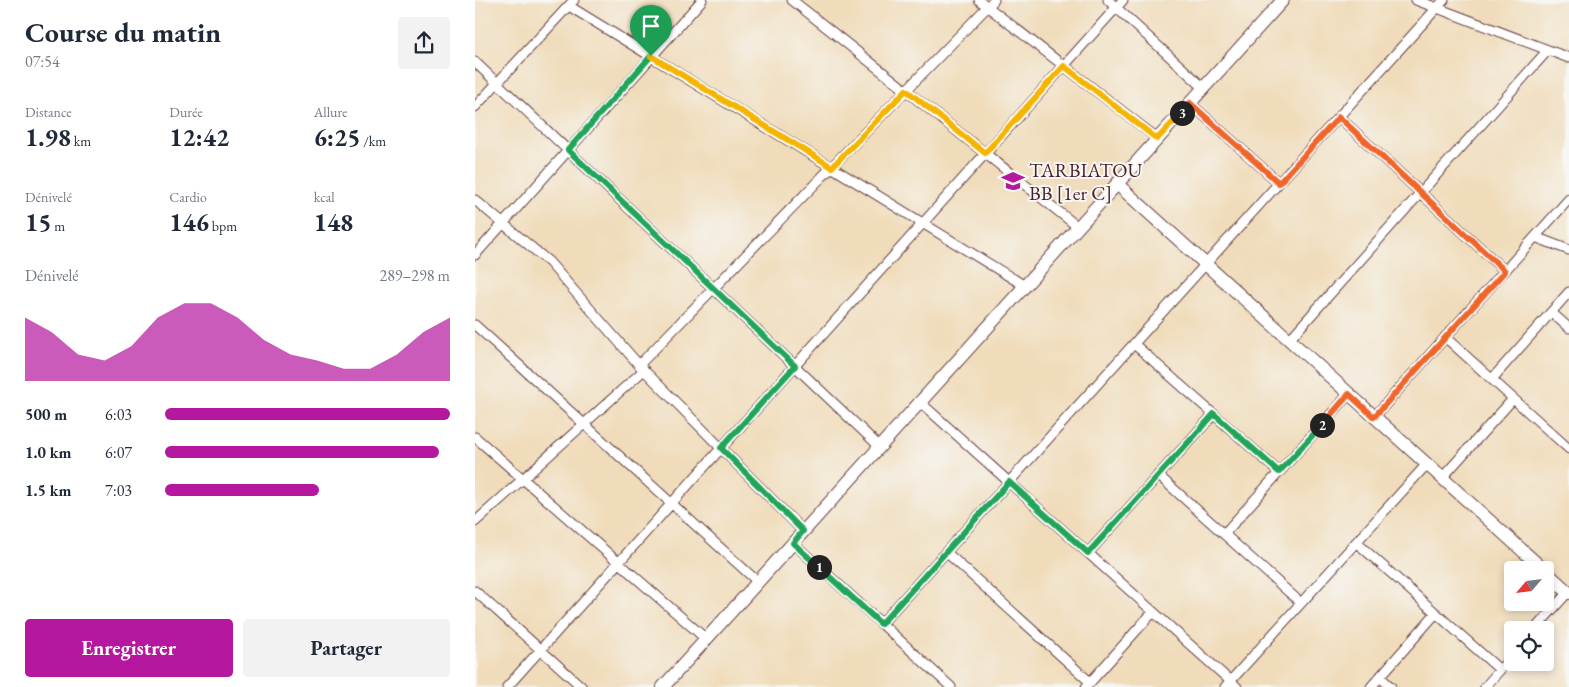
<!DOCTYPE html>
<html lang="fr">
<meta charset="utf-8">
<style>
body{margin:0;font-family:"EB Garamond",serif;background:#f2f2f3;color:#1f2937;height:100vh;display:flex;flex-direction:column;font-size:19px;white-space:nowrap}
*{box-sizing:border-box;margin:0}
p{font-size:16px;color:#747a83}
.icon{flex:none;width:28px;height:28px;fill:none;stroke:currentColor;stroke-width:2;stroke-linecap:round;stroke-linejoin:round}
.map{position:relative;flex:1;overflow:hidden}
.sheet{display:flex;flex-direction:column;background:#fff;width:475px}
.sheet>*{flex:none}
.needle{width:32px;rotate:242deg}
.fabs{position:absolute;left:1029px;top:561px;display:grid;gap:10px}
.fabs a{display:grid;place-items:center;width:50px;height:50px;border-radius:5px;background:#fff;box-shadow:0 2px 8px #0003;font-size:25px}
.pin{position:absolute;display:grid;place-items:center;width:42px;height:42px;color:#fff;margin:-51px -21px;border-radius:50% 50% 50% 0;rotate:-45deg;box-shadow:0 0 5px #0007}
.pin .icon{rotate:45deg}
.km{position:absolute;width:25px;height:25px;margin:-12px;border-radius:50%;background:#222;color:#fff;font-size:14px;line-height:25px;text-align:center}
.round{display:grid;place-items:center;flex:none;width:52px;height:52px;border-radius:5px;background:#f2f2f3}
.headline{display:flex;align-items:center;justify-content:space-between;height:85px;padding:0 25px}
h1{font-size:28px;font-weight:700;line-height:38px}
.metrics{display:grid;grid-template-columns:repeat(3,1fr);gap:8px;height:85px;padding:5px 25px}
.metrics div{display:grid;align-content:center}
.metrics b{font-size:25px;font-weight:700}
.metrics small{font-size:14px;font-weight:400}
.metrics p{font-size:14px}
.chart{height:140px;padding:10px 25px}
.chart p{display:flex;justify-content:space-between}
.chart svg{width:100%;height:90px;margin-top:5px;fill:#b5179e;opacity:.7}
.action{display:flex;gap:10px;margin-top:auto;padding:10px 25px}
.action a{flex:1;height:58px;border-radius:5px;background:#b5179e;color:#fff;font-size:20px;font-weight:700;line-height:58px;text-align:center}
.action a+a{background:#f2f2f3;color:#1f2937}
ul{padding:0 25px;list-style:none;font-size:16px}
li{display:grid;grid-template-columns:80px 60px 1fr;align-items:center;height:38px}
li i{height:12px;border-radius:6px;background:#b5179e}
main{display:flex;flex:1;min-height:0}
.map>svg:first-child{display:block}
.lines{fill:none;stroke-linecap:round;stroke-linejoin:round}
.street-casing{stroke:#633b40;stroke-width:11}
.secondary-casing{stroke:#633b40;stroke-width:14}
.street{stroke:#fff;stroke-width:9}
.secondary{stroke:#fff;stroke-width:12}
.split-1-casing{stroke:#fff;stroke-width:10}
.split-2-casing{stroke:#fff;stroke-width:10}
.split-3-casing{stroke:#fff;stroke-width:10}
.split-4-casing{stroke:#fff;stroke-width:10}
.split-1{stroke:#22a559;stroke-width:6}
.split-2{stroke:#22a559;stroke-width:6}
.split-3{stroke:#f0652b;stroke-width:6}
.split-4{stroke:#f5b400;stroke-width:6}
.labels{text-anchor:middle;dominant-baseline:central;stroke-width:4;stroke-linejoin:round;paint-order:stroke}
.poi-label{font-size:20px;fill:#4a1f2b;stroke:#f6f6f2;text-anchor:start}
</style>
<main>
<section class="sheet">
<div class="headline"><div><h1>Course du matin</h1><p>07:54</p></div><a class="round"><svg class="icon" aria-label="share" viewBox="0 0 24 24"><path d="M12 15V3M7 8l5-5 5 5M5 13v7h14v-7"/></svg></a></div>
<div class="metrics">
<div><p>Distance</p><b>1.98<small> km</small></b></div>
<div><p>Durée</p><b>12:42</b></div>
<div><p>Allure</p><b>6:25<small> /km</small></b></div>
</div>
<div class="metrics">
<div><p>Dénivelé</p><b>15<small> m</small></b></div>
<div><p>Cardio</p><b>146<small> bpm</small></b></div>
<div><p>kcal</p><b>148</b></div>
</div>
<div class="chart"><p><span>Dénivelé</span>289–298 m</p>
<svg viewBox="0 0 160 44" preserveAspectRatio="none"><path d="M0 44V13L10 20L20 31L30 34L40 27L50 13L60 6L70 6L80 13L90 24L100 31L110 34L120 38L130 38L140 31L150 20L160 13V44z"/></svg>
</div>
<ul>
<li><b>500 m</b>6:03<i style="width:100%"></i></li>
<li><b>1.0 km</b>6:07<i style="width:96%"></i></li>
<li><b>1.5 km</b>7:03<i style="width:54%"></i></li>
</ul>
<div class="action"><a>Enregistrer</a><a>Partager</a></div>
</section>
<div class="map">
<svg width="1094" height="687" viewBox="0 0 1094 687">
<rect width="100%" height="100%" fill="#f6f6f2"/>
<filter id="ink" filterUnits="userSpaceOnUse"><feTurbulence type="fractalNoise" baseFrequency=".02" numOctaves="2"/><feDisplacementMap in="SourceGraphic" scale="10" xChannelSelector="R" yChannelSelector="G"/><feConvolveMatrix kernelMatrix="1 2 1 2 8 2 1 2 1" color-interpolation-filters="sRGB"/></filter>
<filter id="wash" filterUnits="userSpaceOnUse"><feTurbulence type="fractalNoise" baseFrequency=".0096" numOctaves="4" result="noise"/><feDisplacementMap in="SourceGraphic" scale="20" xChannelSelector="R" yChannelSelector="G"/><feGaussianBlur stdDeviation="1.12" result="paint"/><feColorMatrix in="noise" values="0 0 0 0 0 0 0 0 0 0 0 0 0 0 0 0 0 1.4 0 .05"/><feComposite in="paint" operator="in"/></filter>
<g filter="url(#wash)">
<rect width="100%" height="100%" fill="#f0dcba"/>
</g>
<g filter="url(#ink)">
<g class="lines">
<defs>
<path id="street" d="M 317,0 L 603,227
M 504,0 L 683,139
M 633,0 L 729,88
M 941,0 L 1094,58
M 94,6 L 550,286
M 0,62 L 405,447
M 715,103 L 804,183
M 0,107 L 99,0
M 864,117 L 1030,271
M 0,200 L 74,262 L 164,365 L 328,531
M 1060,237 L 1094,250
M 0,255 L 227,0
M 1076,312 L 1094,328
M 0,325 L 283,582
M 970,337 L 1094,449
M 814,340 L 1073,50
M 659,344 L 804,472
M 164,365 L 519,0
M 1017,379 L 1094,292
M 445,402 L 762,687
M 899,417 L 1094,199
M 0,437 L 231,639
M 683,475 L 826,603
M 967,478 L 1038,399
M 0,522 L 169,370
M 749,534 L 874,394
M 881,542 L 1025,670
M 318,543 L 476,687
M 471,552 L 615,682
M 613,553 L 739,414
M 0,591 L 107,687
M 406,624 L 969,0
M 1059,630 L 1094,591
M 905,677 L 916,687
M 32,687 L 648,0
M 611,687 L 678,612
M 750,687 L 952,464
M 896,687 L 961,613
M 1010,687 L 1038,655"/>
<path id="secondary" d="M 642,184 L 1069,570
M 1070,571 L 1094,593
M 188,687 L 808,0"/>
</defs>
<use href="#street" class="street-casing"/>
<use href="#secondary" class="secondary-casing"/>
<use href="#street" class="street"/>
<use href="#secondary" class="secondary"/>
</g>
</g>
<g class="lines" filter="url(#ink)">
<defs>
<path id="split-1" d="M 176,56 L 93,150 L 320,366 L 246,448 L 328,531 L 318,543 L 344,567"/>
<path id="split-2" d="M 344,567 L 406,624 L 534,482 L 613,553 L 739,414 L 804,472 L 847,425"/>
<path id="split-3" d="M 707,113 L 715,103 L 804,183 L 864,117 L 1030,271 L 899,417 L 874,394 L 847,425"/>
<path id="split-4" d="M 176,56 L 357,167 L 431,90 L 510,153 L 589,66 L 682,139 L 707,113"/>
</defs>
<use href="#split-1" class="split-1-casing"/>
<use href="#split-2" class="split-2-casing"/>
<use href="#split-3" class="split-3-casing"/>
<use href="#split-4" class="split-4-casing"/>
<use href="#split-1" class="split-1"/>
<use href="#split-2" class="split-2"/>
<use href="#split-3" class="split-3"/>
<use href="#split-4" class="split-4"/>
</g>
<defs>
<symbol id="school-bare" viewBox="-9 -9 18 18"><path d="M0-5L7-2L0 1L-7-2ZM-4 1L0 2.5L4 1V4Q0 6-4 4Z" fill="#b5179e" stroke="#f6f6f2" stroke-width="2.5" paint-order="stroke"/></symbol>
</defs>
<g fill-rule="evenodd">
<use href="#school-bare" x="522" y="165" width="32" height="32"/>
</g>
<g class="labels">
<g class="poi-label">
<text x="554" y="170">TARBIATOU<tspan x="554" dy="23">BB [1er C]</tspan></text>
</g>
</g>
</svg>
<div class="fabs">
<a><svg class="needle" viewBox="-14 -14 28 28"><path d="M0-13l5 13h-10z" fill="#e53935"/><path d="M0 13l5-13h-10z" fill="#747a83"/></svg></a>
<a><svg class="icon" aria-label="locate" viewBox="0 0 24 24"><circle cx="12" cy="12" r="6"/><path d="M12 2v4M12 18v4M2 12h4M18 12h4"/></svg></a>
</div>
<div class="pin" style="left:176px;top:56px;background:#1e9e55"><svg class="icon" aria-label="arrive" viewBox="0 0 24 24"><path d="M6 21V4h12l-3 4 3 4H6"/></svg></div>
<b class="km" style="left:344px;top:567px">1</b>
<b class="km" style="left:847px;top:425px">2</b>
<b class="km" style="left:707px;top:113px">3</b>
</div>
</main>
